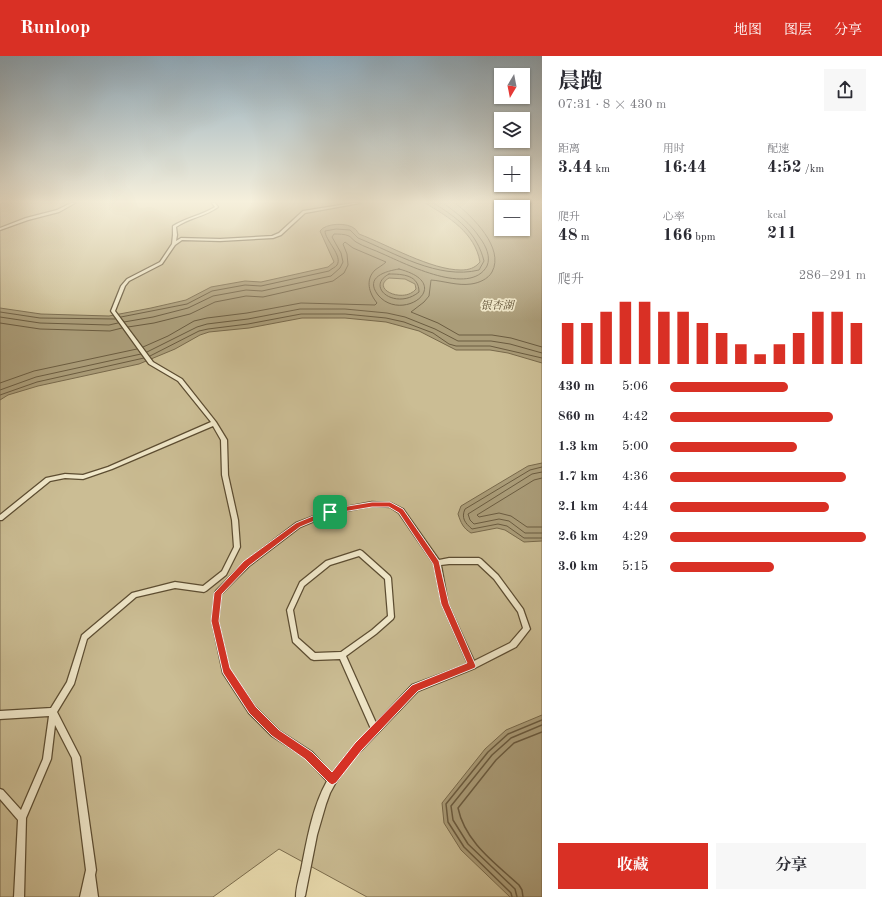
<!DOCTYPE html>
<html lang="zh">
<meta charset="utf-8">
<style>
body{margin:0;font-family:"Old Standard TT","Noto Serif SC",serif;background:#f7f7f7;color:#2b2b33;height:100vh;display:flex;flex-direction:column;font-size:15px;white-space:nowrap}
*{box-sizing:border-box;margin:0}
p{font-size:13px;color:#7c7c81}
.icon{flex:none;width:22px;height:22px;fill:none;stroke:currentColor;stroke-width:2;stroke-linecap:round;stroke-linejoin:round}
.map{position:relative;flex:1;overflow:hidden}
.drawer{display:flex;flex-direction:column;background:#fff;width:340px}
.drawer>*{flex:none}
.needle{width:26px;rotate:190deg}
.tools{position:absolute;left:494px;top:12px;display:grid;gap:8px}
.tools a{display:grid;place-items:center;width:36px;height:36px;border-radius:0px;background:#fff;box-shadow:0 1px 3px #0004;font-size:20px}
.pin{position:absolute;display:grid;place-items:center;width:34px;height:34px;color:#fff;margin:-17px;border-radius:8px;box-shadow:0 2px 6px #0006}
.round{display:grid;place-items:center;flex:none;width:42px;height:42px;border-radius:0px;background:#f7f7f7}
.overview{display:flex;align-items:center;justify-content:space-between;height:68px;padding:0 16px}
h1{font-size:22px;font-weight:700;line-height:30px}
.metrics{display:grid;grid-template-columns:repeat(3,1fr);gap:6px;height:68px;padding:4px 16px}
.metrics div{display:grid;align-content:center}
.metrics b{font-size:17px;font-weight:700}
.metrics small{font-size:11px;font-weight:400}
.metrics p{font-size:11px}
.chart{height:112px;padding:8px 16px}
.chart p{display:flex;justify-content:space-between}
.chart svg{width:100%;height:72px;margin-top:4px;stroke:#d93025;stroke-width:6}
.cta{display:flex;gap:8px;margin-top:auto;padding:8px 16px}
.cta a{flex:1;height:46px;border-radius:0px;background:#d93025;color:#fff;font-size:16px;font-weight:700;line-height:46px;text-align:center}
.cta a+a{background:#f7f7f7;color:#2b2b33}
ul{padding:0 16px;list-style:none;font-size:13px}
li{display:grid;grid-template-columns:64px 48px 1fr;align-items:center;height:30px}
li i{height:10px;border-radius:5px;background:#d93025}
header{display:flex;align-items:center;gap:24px;box-sizing:border-box;height:56px;padding:0 20px;background:#d93025;color:#fff}
header strong{font-size:19px}
nav{display:flex;gap:22px;margin-inline-start:auto;font-size:14px}
main{display:flex;flex:1;min-height:0}
.map>svg:first-child{display:block}
.green{fill:#cbbd94;stroke:#7c6d4e;fill-rule:evenodd}
.water{fill:#aa9c78;stroke:#78694b;fill-rule:evenodd}
.lines{fill:none;stroke-linecap:round;stroke-linejoin:round}
.shore-far1{stroke:#6b5c40;stroke-width:1}
.shore{stroke:#6b5c40;stroke-width:1.5}
.service-casing{stroke:#5c4d32;stroke-width:2.5}
.service{fill:#f2eacc;fill-rule:evenodd}
.route{fill:#d93025;stroke:#fff;fill-rule:evenodd}
.labels{text-anchor:middle;dominant-baseline:central;stroke-width:3.5;stroke-linejoin:round;paint-order:stroke}
.far-water-label{font-size:11px;font-style:italic;fill:#5e5035;stroke:#f2eacc}
</style>
<header>
<strong>Runloop</strong>
<nav><a>地图</a><a>图层</a><a>分享</a></nav>
</header>
<main>
<div class="map">
<svg width="542" height="841" viewBox="0 0 542 841">
<rect width="100%" height="100%" fill="#ebdeb1"/>
<filter id="stains"><feTurbulence type="fractalNoise" baseFrequency=".005" numOctaves="4"/><feColorMatrix values="0 0 0 0 .2 0 0 0 0 .09 0 0 0 0 .02 0 0 0 .5 -.17"/></filter>
<radialGradient id="worn" r=".72"><stop offset=".6" stop-color="#630" stop-opacity="0"/><stop offset="1" stop-color="#630" stop-opacity=".3"/></radialGradient>
<path class="green" d="M 0,147 L 542,147 L 542,841 L 367,841 L 279,793 L 213,841 L 0,841 ZM 501,151 L 523,151 L 523,173 L 501,173 Z"/>
<path class="water" d="M 425,147 L 542,147 L 542,307 L 508,297 L 490,294 L 456,294 L 419,275 L 386,266 L 345,262 L 302,262 L 249,272 L 209,276 L 200,279 L 175,293 L 139,308 L 38,330 L 8,339 L 0,344 L 0,252 L 41,258 L 109,260 L 151,252 L 186,244 L 211,231 L 245,225 L 261,226 L 328,211 L 334,206 L 320,175 C 325,167 348,166 355,173 C 356,173 358,177 359,178 C 388,189 431,214 461,214 C 469,214 475,212 480,206 C 475,177 449,161 425,147 ZM 501,151 L 523,151 L 523,173 L 501,173 ZM 389,222 L 405,223 L 415,228 L 416,233 C 404,248 370,233 389,222 Z
M 542,407 L 542,485 L 524,486 L 505,474 L 497,472 L 471,477 C 463,472 461,467 458,458 L 461,450 L 528,410 Z
M 542,659 L 542,841 L 510,841 L 461,794 L 444,767 L 442,747 L 485,693 L 506,674 Z"/>
<g class="lines">
<path class="shore-far1" d="M 455,147 C 472,160 505,192 492,216 C 488,223 479,227 471,228 C 458,230 444,225 431,224 L 429,240 L 424,246 L 411,256 L 438,267 L 459,279 L 492,279 L 511,282 L 542,291
M 399,213 C 457,228 402,268 378,239 C 364,221 386,215 399,213 Z
M 389,218 C 403,218 419,219 419,236 C 396,255 364,231 389,218 Z
M 0,256 L 40,262 L 115,263
M 0,261 L 40,267 L 109,269 L 118,267
M 121,261 L 187,248 L 212,235 L 245,229 L 261,230 L 329,215 C 331,213 336,211 337,209 C 343,200 325,184 325,175 L 336,173 L 350,174 L 358,182 C 395,197 438,224 479,214 L 484,205 C 477,177 457,161 433,147
M 124,266 L 153,261 L 188,252 L 213,240 L 246,234 L 262,235 L 331,220 L 340,212 L 343,206 L 341,197 L 332,181 L 334,178 C 338,178 345,178 349,180 C 351,181 353,184 356,186 C 364,191 375,194 383,198 C 406,208 470,241 487,210 C 491,201 486,190 480,182 C 471,168 457,157 443,147
M 0,267 L 40,273 L 110,275 L 122,272
M 128,271 L 154,267 L 190,258 L 215,246 L 246,240 L 263,241 L 333,225 L 344,217 L 348,209 L 347,198 L 343,188 L 345,186 L 353,192 L 386,206 C 383,209 379,211 375,214 C 365,224 369,237 377,247 L 375,249 L 301,247 L 247,257 L 207,262 L 194,265 L 168,280 L 143,291
M 147,296 L 197,271 L 207,268 L 248,263 L 300,253 L 345,253 L 387,257 L 405,261 L 435,273 L 458,285 L 491,285 L 510,288 L 542,297
M 150,300 L 199,275 L 208,273 L 248,268 L 301,258 L 345,258 L 386,262 L 404,266 L 433,277 L 449,288 L 456,290 L 490,290 L 542,302
M 0,327 L 34,315 L 137,293
M 0,334 L 36,321 L 141,298
M 0,339 L 37,326 L 144,302
M 542,411 L 530,414 L 465,453 C 461,462 465,467 472,473 L 498,468 L 507,470 L 524,482 L 542,482
M 542,416 L 532,418 L 468,458 L 470,464 L 474,468 L 499,463 L 509,465 L 525,477 L 542,477
M 542,422 L 534,424 L 477,459 L 479,461 L 499,457 L 511,460 L 527,471 L 542,471"/>
<path class="shore" d="M 512,841 L 511,837 L 464,791 L 448,766 L 446,748 L 488,696 L 508,678 L 542,664
M 517,841 L 515,833 L 468,788 L 453,764 L 451,750 L 492,699 L 511,682 L 542,669
M 523,841 L 522,834 L 519,829 C 495,807 465,786 458,752 L 496,704 L 514,687 L 542,676"/>
<defs>
<path id="service" d="M 71,147 L 75,147 L 59,156 L 28,164 L 0,174 L 0,172 L 26,162 L 57,154 Z
M 212,147 L 215,147 L 218,151 C 206,160 189,162 176,171 L 177,179 L 176,185 L 181,182 L 220,183 L 272,180 L 279,177 L 303,155 L 353,147 L 360,147 L 305,157 L 281,179 L 273,182 L 220,185 L 182,184 L 175,189 L 162,208 L 129,225 L 125,230 L 115,255 L 153,306 L 182,323 L 216,366 L 227,384 L 228,419 L 238,464 L 240,491 L 226,519 L 206,535 L 204,536 L 175,532 L 136,541 L 87,583 L 74,628 L 57,656 L 80,701 L 96,814 L 95,819 L 98,841 L 80,841 L 86,814 L 72,702 L 55,669 L 51,703 L 26,762 L 24,841 L 14,841 L 18,764 L 0,743 L 0,733 L 3,734 L 21,754 L 43,703 L 49,660 L 0,663 L 0,655 L 51,652 L 67,626 L 82,579 L 132,537 L 175,526 L 203,530 L 222,515 L 234,491 L 232,464 L 222,419 L 221,384 L 213,370 L 112,413 L 83,423 L 65,422 L 50,425 L 2,464 L 0,464 L 0,459 L 46,422 L 65,418 L 83,419 L 108,411 L 211,366 L 178,325 L 149,308 L 111,255 L 121,230 L 127,223 L 160,206 L 172,188 L 173,179 L 173,170 C 186,162 202,159 215,151 Z
M 372,446 L 391,447 L 403,453 L 439,504 L 449,502 L 479,502 L 481,503 L 498,519 L 523,553 L 530,573 L 516,591 L 475,612 L 418,635 L 350,706 L 336,726 L 330,737 L 326,748 L 317,779 L 305,840 L 304,841 L 296,841 C 296,832 299,822 301,814 C 307,784 312,752 327,725 L 306,702 L 272,680 L 249,657 L 223,617 L 212,565 L 215,537 L 216,535 L 245,506 L 296,467 L 330,454 ZM 372,450 L 390,451 L 399,457 L 434,508 L 442,548 L 468,608 L 412,629 L 376,667 L 346,600 L 376,578 L 393,563 L 394,561 L 391,522 L 390,520 L 362,495 L 360,494 L 326,505 L 300,526 L 287,554 L 293,586 L 311,603 L 314,604 L 340,603 L 371,673 L 350,695 L 332,718 L 312,696 L 278,674 L 255,651 L 229,613 L 218,565 L 221,538 L 249,510 L 300,471 L 331,458 ZM 359,500 L 385,523 L 388,560 L 372,574 L 341,596 L 315,597 L 298,582 L 293,554 L 304,530 L 330,509 ZM 449,508 L 478,508 L 494,523 L 518,556 L 523,572 L 510,587 L 474,605 L 448,548 L 441,509 Z"/>
</defs>
<use href="#service" class="service-casing"/>
<use href="#service" class="service"/>
</g>
<linearGradient id="sky" x2="0" y2="1"><stop stop-color="#8faabb"/><stop offset="0.55" stop-color="#f6f0dc"/><stop offset="1" stop-color="#f6f0dc" stop-opacity="0"/></linearGradient>
<rect width="542" height="265" fill="url(#sky)"/>
<path class="route" d="M 372,446 L 390,446 L 403,453 L 439,505 L 449,548 L 476,610 L 475,612 L 418,635 L 362,694 L 336,727 L 332,729 L 329,727 L 305,703 L 272,680 L 249,657 L 223,617 L 211,565 L 214,537 L 244,505 L 296,467 L 330,453 ZM 372,451 L 389,451 L 399,457 L 433,508 L 441,548 L 467,607 L 412,629 L 355,687 L 332,716 L 312,696 L 279,674 L 256,651 L 230,612 L 219,565 L 222,538 L 249,510 L 300,471 L 331,458 Z"/>
<g class="labels">
<g class="far-water-label">
<text x="497" y="250">银杏湖</text>
</g>
</g>
<rect width="100%" height="100%" filter="url(#stains)"/>
<rect width="100%" height="100%" fill="url(#worn)"/>
</svg>
<div class="tools">
<a><svg class="needle" viewBox="-14 -14 28 28"><path d="M0-13l5 13h-10z" fill="#e53935"/><path d="M0 13l5-13h-10z" fill="#7c7c81"/></svg></a>
<a><svg class="icon" aria-label="layers" viewBox="0 0 24 24"><path d="M12 4l9 5-9 5-9-5zM3 14l9 5 9-5"/></svg></a>
<a>+</a>
<a>−</a>
</div>
<div class="pin" style="left:330px;top:456px;background:#1e9e55"><svg class="icon" aria-label="arrive" viewBox="0 0 24 24"><path d="M6 21V4h12l-3 4 3 4H6"/></svg></div>
</div>
<section class="drawer">
<div class="overview"><div><h1>晨跑</h1><p>07:31 · 8 × 430 m</p></div><a class="round"><svg class="icon" aria-label="share" viewBox="0 0 24 24"><path d="M12 15V3M7 8l5-5 5 5M5 13v7h14v-7"/></svg></a></div>
<div class="metrics">
<div><p>距离</p><b>3.44<small> km</small></b></div>
<div><p>用时</p><b>16:44</b></div>
<div><p>配速</p><b>4:52<small> /km</small></b></div>
</div>
<div class="metrics">
<div><p>爬升</p><b>48<small> m</small></b></div>
<div><p>心率</p><b>166<small> bpm</small></b></div>
<div><p>kcal</p><b>211</b></div>
</div>
<div class="chart"><p><span>爬升</span>286–291 m</p>
<svg viewBox="0 0 160 44" preserveAspectRatio="none"><path d="M5 44V19M15 44V19M25 44V12M35 44V6M45 44V6M55 44V12M65 44V12M75 44V19M85 44V25M95 44V32M105 44V38M115 44V32M125 44V25M135 44V12M145 44V12M155 44V19"/></svg>
</div>
<ul>
<li><b>430 m</b>5:06<i style="width:60%"></i></li>
<li><b>860 m</b>4:42<i style="width:83%"></i></li>
<li><b>1.3 km</b>5:00<i style="width:65%"></i></li>
<li><b>1.7 km</b>4:36<i style="width:90%"></i></li>
<li><b>2.1 km</b>4:44<i style="width:81%"></i></li>
<li><b>2.6 km</b>4:29<i style="width:100%"></i></li>
<li><b>3.0 km</b>5:15<i style="width:53%"></i></li>
</ul>
<div class="cta"><a>收藏</a><a>分享</a></div>
</section>
</main>
